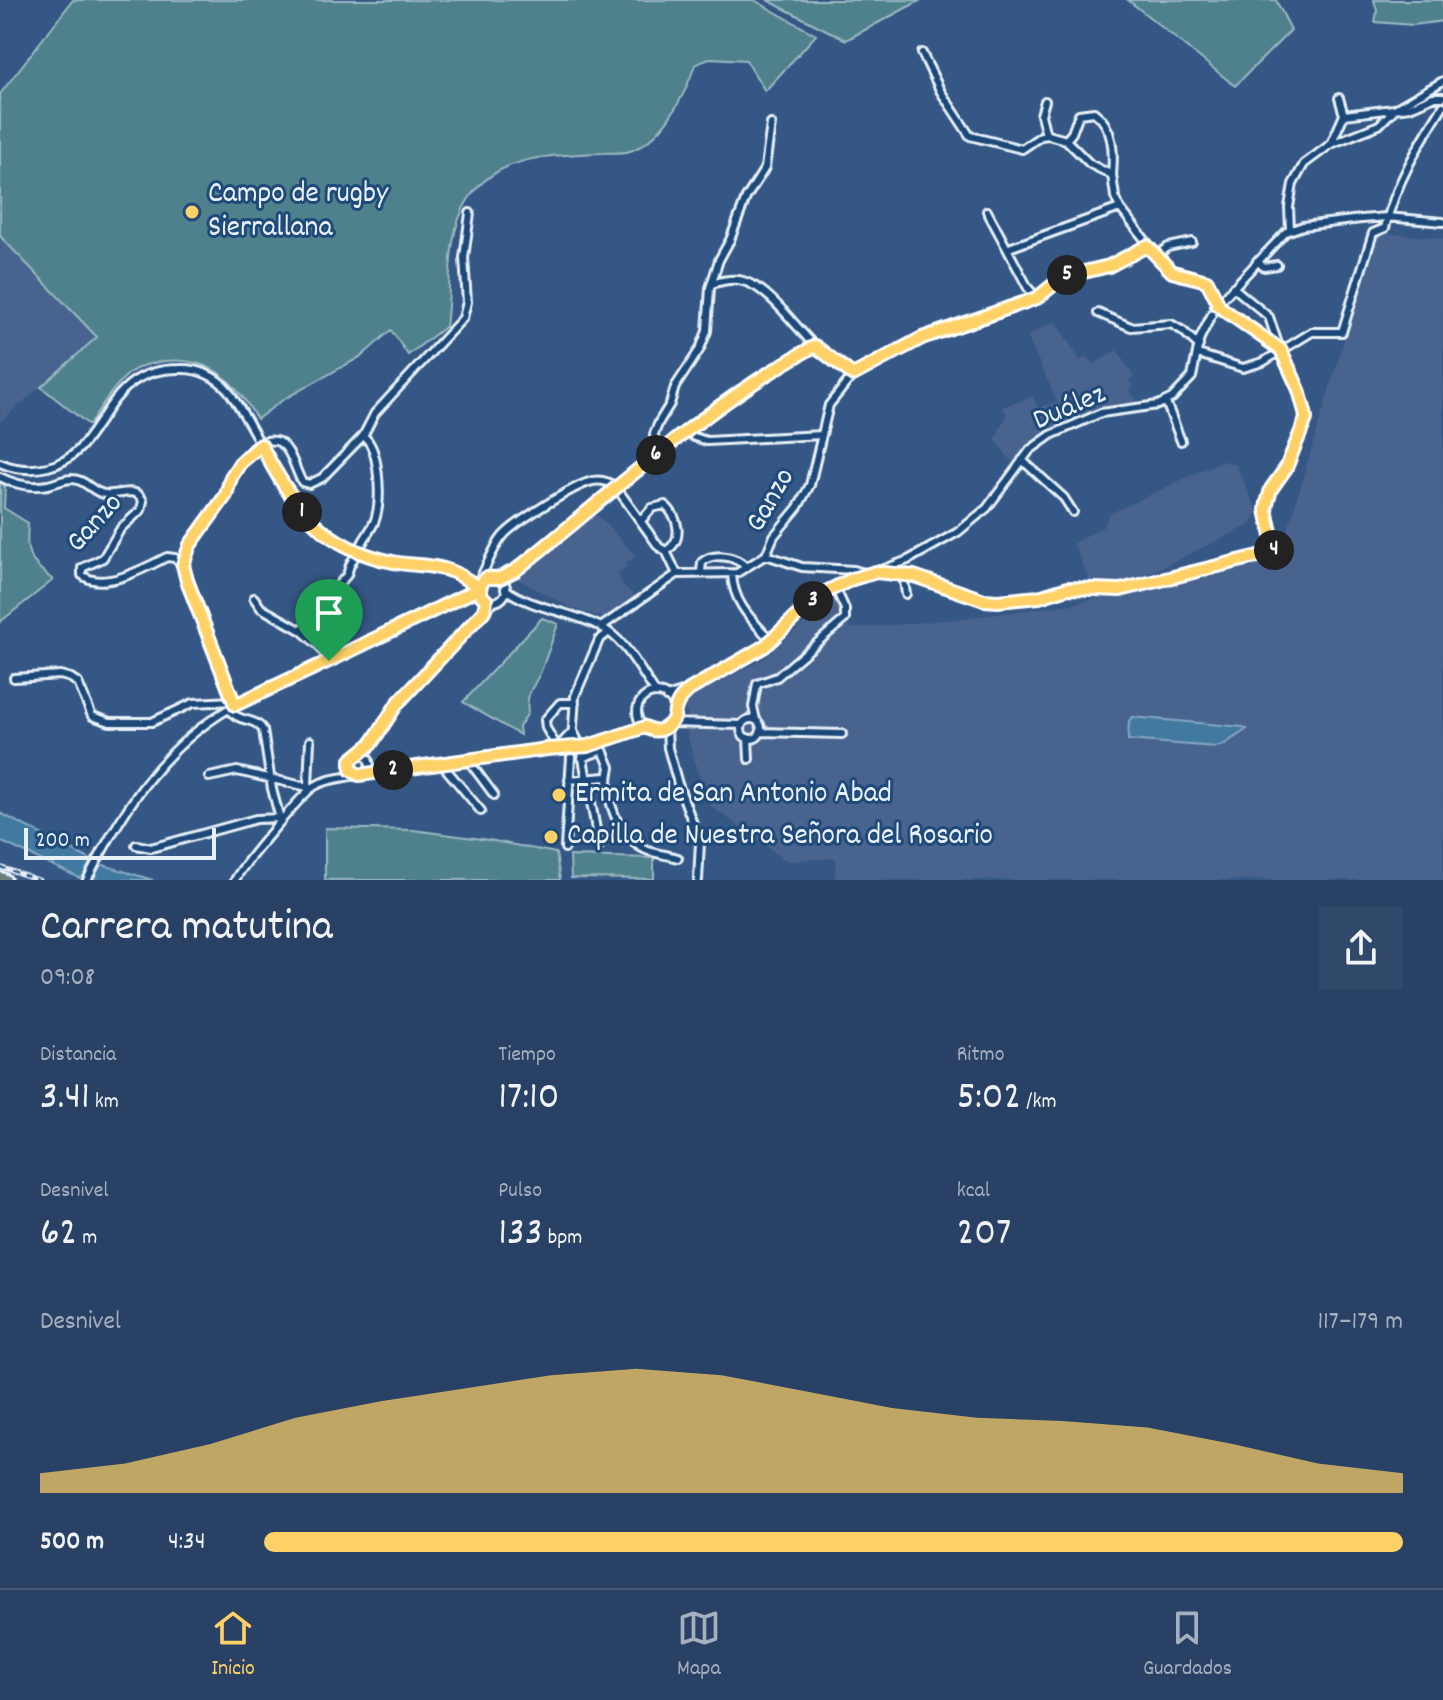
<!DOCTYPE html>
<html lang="es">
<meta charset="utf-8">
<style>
body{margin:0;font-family:Dekko,sans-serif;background:#30486a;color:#f1f3f6;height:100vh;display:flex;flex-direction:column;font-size:30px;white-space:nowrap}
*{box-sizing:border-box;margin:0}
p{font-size:26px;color:#a5afbf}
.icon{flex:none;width:44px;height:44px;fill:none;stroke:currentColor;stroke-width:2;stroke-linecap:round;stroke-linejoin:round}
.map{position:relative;height:880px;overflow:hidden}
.panel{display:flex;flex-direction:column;background:#284164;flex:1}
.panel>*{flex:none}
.scale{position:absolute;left:24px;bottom:20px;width:192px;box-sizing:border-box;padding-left:8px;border:4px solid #e8f1f8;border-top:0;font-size:22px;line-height:28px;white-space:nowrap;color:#e8f1f8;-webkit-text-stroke:6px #1f4a7a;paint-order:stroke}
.pin{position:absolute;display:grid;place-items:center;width:68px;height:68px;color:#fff;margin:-82px -34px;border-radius:50% 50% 50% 0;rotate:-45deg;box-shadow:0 0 8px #0007}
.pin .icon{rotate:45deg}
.km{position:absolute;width:40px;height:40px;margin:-20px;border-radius:50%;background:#222;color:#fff;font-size:22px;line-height:40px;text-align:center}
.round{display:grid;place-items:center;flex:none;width:84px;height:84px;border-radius:0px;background:#30486a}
.head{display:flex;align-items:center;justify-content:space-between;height:136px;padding:0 40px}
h1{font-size:44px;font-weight:600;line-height:60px}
.metrics{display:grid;grid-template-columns:repeat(3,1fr);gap:12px;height:136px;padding:8px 40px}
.metrics div{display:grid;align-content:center}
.metrics b{font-size:40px;font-weight:600}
.metrics small{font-size:22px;font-weight:400}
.metrics p{font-size:22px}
.chart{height:224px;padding:16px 40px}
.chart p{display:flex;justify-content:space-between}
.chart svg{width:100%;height:144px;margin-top:8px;fill:#ffd166;opacity:.7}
ul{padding:0 40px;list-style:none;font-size:26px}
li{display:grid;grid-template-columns:128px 96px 1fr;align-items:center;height:60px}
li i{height:20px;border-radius:10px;background:#ffd166}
.tab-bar{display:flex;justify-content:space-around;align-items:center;height:112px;border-top:2px solid #445a78;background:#284164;font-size:22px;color:#a5afbf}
.tab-bar a{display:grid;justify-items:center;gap:4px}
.tab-bar .selected{color:#ffd166}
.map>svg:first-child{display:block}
.built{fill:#48638f}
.green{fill:#4f818c;stroke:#9cb9c2;stroke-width:2}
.water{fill:#4379a0;stroke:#85a9c3;stroke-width:2}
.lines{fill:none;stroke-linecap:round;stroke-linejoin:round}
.street-casing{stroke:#e8f1f8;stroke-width:12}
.highway-casing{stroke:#e8f1f8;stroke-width:16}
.street{stroke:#1f4a7a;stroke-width:6}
.highway{stroke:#6d7e7c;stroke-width:10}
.rail-casing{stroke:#e8f1f8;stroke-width:5}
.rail{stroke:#1f4a7a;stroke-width:2;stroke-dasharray:6;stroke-linecap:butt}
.street-bridge-casing{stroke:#e8f1f8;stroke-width:12;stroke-linecap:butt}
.street-bridge{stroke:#1f4a7a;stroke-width:6}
.route-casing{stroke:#fff;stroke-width:16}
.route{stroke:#ffd166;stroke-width:10}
.poi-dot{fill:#ffd166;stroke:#1f4a7a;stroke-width:3}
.labels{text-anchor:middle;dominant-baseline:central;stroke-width:6;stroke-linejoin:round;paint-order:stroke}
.poi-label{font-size:30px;fill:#e8f1f8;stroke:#1f4a7a;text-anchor:start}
.street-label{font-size:30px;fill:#e8f1f8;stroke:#1f4a7a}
</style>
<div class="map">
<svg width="1443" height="880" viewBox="0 0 1443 880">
<rect width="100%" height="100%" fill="#355785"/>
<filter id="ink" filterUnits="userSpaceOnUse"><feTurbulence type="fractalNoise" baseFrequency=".0125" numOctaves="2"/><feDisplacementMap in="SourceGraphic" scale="16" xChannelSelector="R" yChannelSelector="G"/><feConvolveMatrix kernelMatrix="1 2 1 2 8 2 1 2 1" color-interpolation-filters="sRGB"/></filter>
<g filter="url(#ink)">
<path class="built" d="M 1384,233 L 1443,238 L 1443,880 L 835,880 L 836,858 L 787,861 L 708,804 L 687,735 L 689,716 L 685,712 L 684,704 L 688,699 L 765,658 L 819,609 L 846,593 L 850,607 L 849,629 L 957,619 L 1073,604 L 1217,568 L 1218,572 L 1245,565 L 1245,561 L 1281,552 L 1375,236 Z
M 0,236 L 98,337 L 0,422 Z
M 1055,321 L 1080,360 L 1086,357 L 1094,364 L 1117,350 L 1134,377 L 1129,379 L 1133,386 L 1129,389 L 1139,404 L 1099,412 L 1053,429 L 1032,442 L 1012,462 L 995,439 L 1007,415 L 1003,407 L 1033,396 L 1038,408 L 1057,401 L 1027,336 Z
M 1222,461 L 1236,465 L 1257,511 L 1252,524 L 1123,586 L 1109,588 L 1092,586 L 1073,543 L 1104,526 L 1109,514 Z
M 597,514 L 636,556 L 625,563 L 627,567 L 617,573 L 623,585 L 636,597 L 604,618 L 572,608 L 517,579 Z"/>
<path class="green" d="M 73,0 L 754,0 L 816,35 L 765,91 L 746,60 L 710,58 L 695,65 C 685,95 663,140 630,151 C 622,154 609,152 600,153 C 551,156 497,154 468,200 C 445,236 452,286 446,326 L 408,355 L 391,330 L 362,356 L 284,399 L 257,419 C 235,382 213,357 165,361 C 152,363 136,366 126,376 C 111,390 100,408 89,425 L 41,387 L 97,337 L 0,236 L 0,94 Z
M 767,0 L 921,0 L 846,40 Z
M 1128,0 L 1276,0 L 1291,30 L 1235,86 Z
M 1374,0 L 1443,0 L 1443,21 L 1413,25 L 1375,22 L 1377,11 Z
M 0,483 L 5,486 L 4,508 L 28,523 C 26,556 27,558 53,580 L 0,622 Z
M 542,618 L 558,624 C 553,638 548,652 543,666 C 536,687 525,689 528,713 L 519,727 L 520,735 L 463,702 Z
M 325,828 L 413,830 L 489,840 L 556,853 L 560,880 L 325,880 Z
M 570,856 L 654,858 L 654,879 L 571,878 Z"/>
<path class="water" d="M 1132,717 L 1243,727 L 1247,729 L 1223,745 L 1215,747 L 1128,740 L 1129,721 Z
M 0,813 L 97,863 L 153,880 L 84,880 L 0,841 Z"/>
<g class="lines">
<defs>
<path id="street" d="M 922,53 L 941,92 L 970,136 L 1022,149 L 1041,136 L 1048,135 L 1066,140 L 1090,164 L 1112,175 L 1115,197 L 1120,208 L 1167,268 L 1207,281 L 1218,303
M 1045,101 L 1041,115 L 1046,135
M 1344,115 L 1410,107 L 1433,97 L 1443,97
M 1066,140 L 1072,133 L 1079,114 L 1094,112 C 1114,127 1114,152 1112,175
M 1331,144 L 1379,125 L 1396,108 L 1443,81
M 987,211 L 1028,288 L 1037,298
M 1290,230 L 1289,207 L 1293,184 L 1304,164 L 1331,144 L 1344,115 L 1339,98
M 1009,248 L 1120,208
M 1157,255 L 1168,247 L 1192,242
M 1257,261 L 1264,267 L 1277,265
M 712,284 C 721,281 732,278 743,281 C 768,287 795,326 813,344 C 825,356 839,365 853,375
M 1217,305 L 1281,350
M 1098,313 L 1131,327 L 1171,324 L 1183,331 L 1199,346
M 1198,354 L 1243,368 L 1263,362 L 1312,332 L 1342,332 L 1373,233 L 1385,228 C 1395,185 1419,144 1443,106
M 1166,402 L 1181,441
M 687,430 L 694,437 L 707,441 L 822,435
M 363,436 C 380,447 381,499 376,517 C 374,525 368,533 364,540
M 656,455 L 654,434 L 659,422 L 670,404 L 675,387 L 700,349 L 707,331 L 710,288 L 719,260 L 730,240 L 746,198 L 765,168 L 771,124
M 1022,460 L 1064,498 L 1073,512
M 0,463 C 16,470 31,471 48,467 C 92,457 99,406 133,382 C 147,372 162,369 179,369 C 198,368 216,376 228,390 C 272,452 285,522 362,554 C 388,565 415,563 441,568 C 456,571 466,581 480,587
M 0,477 C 14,484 32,488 48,485 C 57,483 64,479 72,479 C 86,479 92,493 105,494 C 119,496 136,485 143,501 L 141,510 L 121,528 L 103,558 L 82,568 L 82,575 C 103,592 147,567 167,557 L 175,558 L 183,565 L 235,705
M 641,521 L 652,508 L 665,505 C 679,518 684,540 666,551
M 766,555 L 802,567 L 854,570 L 867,574
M 183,565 C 190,541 204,526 218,507 C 230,490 244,434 276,441 C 290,444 295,470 302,482 L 309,484 L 322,478 L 363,436 L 375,413 L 463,318 L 467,302 L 464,258 L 470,213
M 701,572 L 702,562 C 714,552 736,556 746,567
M 883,572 L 914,576 L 984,600 L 998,601 L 1039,597 L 1068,588 L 1120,590 L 1271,553 L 1274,545 L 1266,510 L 1267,503 L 1271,489 L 1286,468 L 1306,419 L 1299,390 L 1283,359 L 1269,317 L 1233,287
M 732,574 C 733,600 748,616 765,634
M 903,574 L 906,594
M480 589a13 13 0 1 1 26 0a13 13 0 1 1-26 0Z
M 500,578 L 516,570 C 614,493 704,406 815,346
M 479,580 C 488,565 492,549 503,536 C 514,523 576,484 593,481 C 602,479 609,482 616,487 L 659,547 L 666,551 L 677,574
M 505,589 C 533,609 569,611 599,626 C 627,640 639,670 656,693
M 254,598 L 261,608 L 302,631
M 601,627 L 677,574 L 737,573 L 766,555 L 774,536 L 798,507 L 810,485 L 829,405 L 853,375 L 922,338 L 990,317 L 1037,298 L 1067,276 L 1109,266 L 1147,246
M 329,661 L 319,646 L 302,631 L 302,628 L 327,620 L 332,605 L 332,592 L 347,575 L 350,565
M 14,678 L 60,675 L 71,678 L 78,683 L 92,716 L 110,722 L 152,722 L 193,703 L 233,701
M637 712a19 19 0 1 1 38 0a19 19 0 1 1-38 0Z
M 666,697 L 689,690 L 759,650 L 804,609 L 831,589 L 908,560 L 958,532 L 987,508 L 1030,450 L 1051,435 L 1101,413 L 1158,405 L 1172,398 L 1192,377 L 1200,338 L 1216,306 L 1286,232 L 1303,226 L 1361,219 L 1387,217 L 1443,222
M 229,709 C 239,724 254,716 263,730 L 272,789 L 280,819
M741 729a10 10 0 1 1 20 0a10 10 0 1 1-20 0Z
M 756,720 L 753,707 L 757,684 L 777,677 L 845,619 L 845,609 L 835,587
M 671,723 L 742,725
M 667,728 L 668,748 L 678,784 L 700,842 L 698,880
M 761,732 L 842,734
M 574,733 L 581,747 L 599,846
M 748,738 L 749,759
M 557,747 L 546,728 L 545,720 L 560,703 L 575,703
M 558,747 L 573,731
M 360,755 L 368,758 L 370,766 L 366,773 L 359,775 L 351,770 L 351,760 L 371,744 L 397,704 L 493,602
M 582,758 L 603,750 L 610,767 C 603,796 617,837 646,850 C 656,854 668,855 678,858
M 468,760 L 494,795
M 445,763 L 446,769 L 481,811
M 366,773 L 558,747 L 588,746 L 645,727
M 209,777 L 237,771 L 312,788
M 569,780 L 606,777
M 308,785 L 310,741
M 136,845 L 151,848 L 256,819 L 279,818
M 565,848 L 575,696 L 599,640 L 608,633
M 87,880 C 124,807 166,741 241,702 L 480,588
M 235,880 C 241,867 303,792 315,786 C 328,778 343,778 357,775"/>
<path id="highway" d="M 0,878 L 5,880"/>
</defs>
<use href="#street" class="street-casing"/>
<use href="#highway" class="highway-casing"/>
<use href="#street" class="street"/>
<use href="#highway" class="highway"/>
<defs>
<path id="rail" d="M 0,867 L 39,880"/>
</defs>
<use href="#rail" class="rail-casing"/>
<use href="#rail" class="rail"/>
<defs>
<path id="street-bridge" d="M 350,565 L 364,540"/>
</defs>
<use href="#street-bridge" class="street-bridge-casing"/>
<use href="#street-bridge" class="street-bridge"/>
</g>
</g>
<g class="lines" filter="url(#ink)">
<defs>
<path id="route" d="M 329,661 L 235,705 L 187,581 L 183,565 L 190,545 L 226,495 L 231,477 L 240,463 L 261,445 C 292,505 322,548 393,562 C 412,566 434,564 453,572 C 463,576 470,583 480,587 L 481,595 L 486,600 L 484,611 L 397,704 L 371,744 L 351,760 L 351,770 L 359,775 L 547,749 L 588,746 L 645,727 C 657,734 667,730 674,718 C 675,704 679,699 689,690 L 765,646 L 804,609 L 824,593 L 852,579 L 876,572 L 914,576 L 984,600 L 998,601 L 1039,597 L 1068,588 L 1120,590 L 1271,553 L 1274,545 L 1266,510 L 1267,503 L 1271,489 L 1286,468 L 1306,419 L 1305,412 L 1299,390 L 1281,350 L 1217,305 L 1218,303 L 1207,281 L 1172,272 L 1147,246 L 1109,266 L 1063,277 L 1037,298 L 922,338 L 853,375 L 815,346 C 704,406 613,493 516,570 L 500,578 L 486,578 C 482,581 481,584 480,588 L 329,661"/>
</defs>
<use href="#route" class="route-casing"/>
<use href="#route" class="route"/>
</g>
<g class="poi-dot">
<circle cx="192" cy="212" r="8"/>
<circle cx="559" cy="795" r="8"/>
<circle cx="551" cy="837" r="8"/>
</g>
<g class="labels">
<g class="poi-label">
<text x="208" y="195">Campo de rugby<tspan x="208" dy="34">Sierrallana</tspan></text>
<text x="575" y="795">Ermita de San Antonio Abad</text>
<text x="567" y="837">Capilla de Nuestra Señora del Rosario</text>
</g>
<g class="street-label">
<text transform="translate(1070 409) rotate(-23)">Duález</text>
<text transform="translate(772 501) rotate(-60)">Ganzo</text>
<text transform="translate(96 524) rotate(-48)">Ganzo</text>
</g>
</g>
</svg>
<div class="scale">200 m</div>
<div class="pin" style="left:329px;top:661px;background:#1e9e55"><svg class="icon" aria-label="arrive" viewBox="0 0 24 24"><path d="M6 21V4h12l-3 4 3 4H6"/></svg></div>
<b class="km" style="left:302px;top:512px">1</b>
<b class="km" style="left:393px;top:770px">2</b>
<b class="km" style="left:813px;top:601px">3</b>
<b class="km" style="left:1274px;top:550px">4</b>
<b class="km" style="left:1067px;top:275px">5</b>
<b class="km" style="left:656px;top:455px">6</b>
</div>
<section class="panel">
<div class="head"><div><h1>Carrera matutina</h1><p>09:08</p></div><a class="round"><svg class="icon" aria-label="share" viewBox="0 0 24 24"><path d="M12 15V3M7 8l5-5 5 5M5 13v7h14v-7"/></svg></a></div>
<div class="metrics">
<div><p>Distancia</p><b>3.41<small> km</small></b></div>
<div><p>Tiempo</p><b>17:10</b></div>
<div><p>Ritmo</p><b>5:02<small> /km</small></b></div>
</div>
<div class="metrics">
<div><p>Desnivel</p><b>62<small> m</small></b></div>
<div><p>Pulso</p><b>133<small> bpm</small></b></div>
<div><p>kcal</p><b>207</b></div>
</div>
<div class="chart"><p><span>Desnivel</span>117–179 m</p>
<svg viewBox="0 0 160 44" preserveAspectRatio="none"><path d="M0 44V38L10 35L20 29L30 21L40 16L50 12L60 8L70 6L80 8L90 13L100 18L110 21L120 22L130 24L140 29L150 35L160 38V44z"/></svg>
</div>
<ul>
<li><b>500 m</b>4:34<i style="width:100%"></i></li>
</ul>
</section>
<nav class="tab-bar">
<a class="selected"><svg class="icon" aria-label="home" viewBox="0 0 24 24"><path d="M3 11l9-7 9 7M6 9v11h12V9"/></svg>Inicio</a>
<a><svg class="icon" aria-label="map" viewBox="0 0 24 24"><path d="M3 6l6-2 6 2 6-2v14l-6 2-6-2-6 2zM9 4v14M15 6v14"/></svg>Mapa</a>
<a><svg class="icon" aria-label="saved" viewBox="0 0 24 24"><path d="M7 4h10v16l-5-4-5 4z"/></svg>Guardados</a>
</nav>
